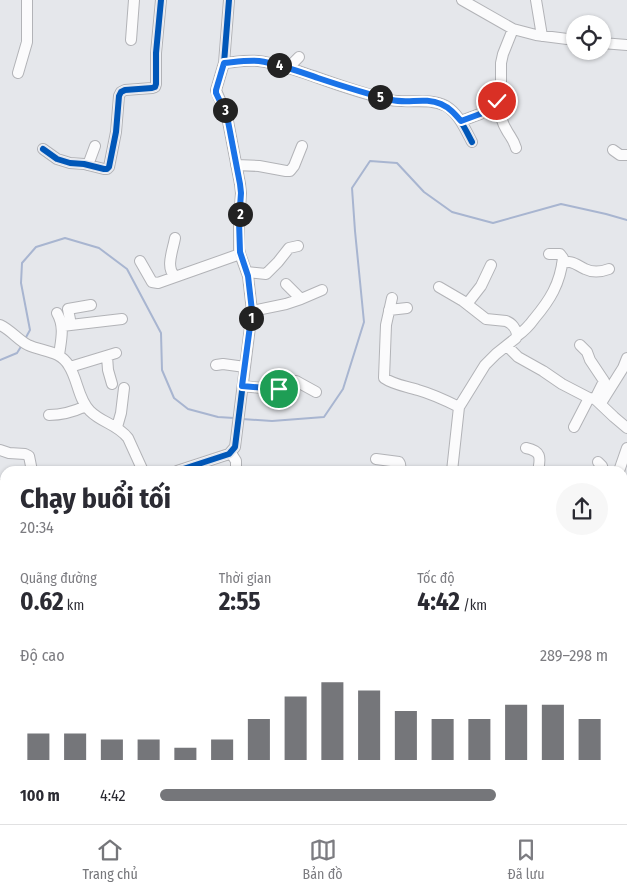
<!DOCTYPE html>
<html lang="vi">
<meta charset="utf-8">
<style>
body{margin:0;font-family:"Fira Sans Condensed",sans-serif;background:#f7f7f7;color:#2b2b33;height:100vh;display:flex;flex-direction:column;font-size:19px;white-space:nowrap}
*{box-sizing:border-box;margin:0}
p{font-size:16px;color:#7c7c81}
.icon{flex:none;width:28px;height:28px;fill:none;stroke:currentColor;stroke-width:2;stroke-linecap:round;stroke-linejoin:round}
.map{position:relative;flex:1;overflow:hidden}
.side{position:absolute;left:0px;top:466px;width:628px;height:359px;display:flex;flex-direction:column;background:#fff;border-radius:15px 15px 0 0;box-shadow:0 1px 4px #0004}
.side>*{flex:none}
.tools{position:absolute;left:566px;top:15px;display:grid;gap:10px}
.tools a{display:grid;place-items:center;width:45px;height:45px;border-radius:50%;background:#fff;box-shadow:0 1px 4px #0004;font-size:25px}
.pin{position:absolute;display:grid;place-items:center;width:42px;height:42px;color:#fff;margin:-21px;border:2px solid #fff;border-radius:50%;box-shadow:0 1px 5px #0007}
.km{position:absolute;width:25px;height:25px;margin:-12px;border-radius:50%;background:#222;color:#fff;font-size:14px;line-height:25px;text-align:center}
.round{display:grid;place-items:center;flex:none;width:52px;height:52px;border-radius:26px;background:#f7f7f7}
.overview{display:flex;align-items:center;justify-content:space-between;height:85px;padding:0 20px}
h1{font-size:28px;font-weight:700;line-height:38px}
.metrics{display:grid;grid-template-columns:repeat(3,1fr);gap:8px;height:85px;padding:5px 20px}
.metrics div{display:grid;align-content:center}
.metrics b{font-size:25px;font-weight:700}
.metrics small{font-size:14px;font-weight:400}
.metrics p{font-size:14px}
.chart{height:140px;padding:10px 20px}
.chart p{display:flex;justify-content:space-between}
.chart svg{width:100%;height:90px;margin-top:5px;stroke:#75767a;stroke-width:6}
ul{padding:0 20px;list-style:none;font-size:16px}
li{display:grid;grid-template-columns:80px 60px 1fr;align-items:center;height:38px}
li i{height:12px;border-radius:6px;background:#75767a}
.tabs{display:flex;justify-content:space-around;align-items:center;height:70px;border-top:1px solid #e1e1e2;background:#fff;font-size:14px;color:#7c7c81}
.tabs a{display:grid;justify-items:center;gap:2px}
.tabs .current{color:#75767a}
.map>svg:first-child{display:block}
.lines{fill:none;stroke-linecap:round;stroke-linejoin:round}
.stream{stroke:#a8b5d0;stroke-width:2}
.minor-casing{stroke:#b2b3b7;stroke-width:12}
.minor{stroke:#fbfbfc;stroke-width:10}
.rail{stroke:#c7c8c8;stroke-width:2;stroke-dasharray:10 5;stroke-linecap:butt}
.cycleway-casing{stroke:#e2e6ee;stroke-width:9}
.cycleway{stroke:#0057b8;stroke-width:6}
.route-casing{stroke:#fff;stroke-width:10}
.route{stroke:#1a73e8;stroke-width:6}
</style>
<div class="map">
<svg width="627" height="824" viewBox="0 0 627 824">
<rect width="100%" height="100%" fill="#e5e7eb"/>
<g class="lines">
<path class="stream" d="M 25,339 L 30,330 L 21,283 L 22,263 L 36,247 L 65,238 L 99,248 L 127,269 L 161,333 L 162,370 L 174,398 L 188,409 L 218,417 L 234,418
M 0,360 L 17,353 L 22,345
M 242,419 L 272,421 L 324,417 L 343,389 L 364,322 L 355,231 L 352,188 L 370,161 L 397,163 L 424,192 L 452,212 L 493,223 L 561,204 L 606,214 L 627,220"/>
<defs>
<path id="minor" d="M 462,0 L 513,29 L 536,35 L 575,40
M 536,0 L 542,36
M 131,40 L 134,0
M 602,43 L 627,45
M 224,63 C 235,62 247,60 258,61 C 277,63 295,70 313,76 C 338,85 364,94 390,100 C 408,104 428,97 446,106 C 459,114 465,129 472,142
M 288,68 L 299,57
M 18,73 L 27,42 L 27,0
M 497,101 C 499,111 501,121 506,129 C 510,137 513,138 516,148
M 461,121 L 480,114 L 501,98 L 501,63 L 503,54 L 513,29
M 43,149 L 57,159 L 70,163 L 84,164 L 104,169 L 107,169 L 109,167 L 116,132 L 119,96 L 121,92 L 125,90 L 152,88 L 155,87 L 156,84 L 156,53 L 161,0
M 613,150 L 620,155 L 627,155
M 88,165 L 95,146
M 236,165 L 259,166 L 286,171 L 290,171 L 294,166 L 302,146
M 175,238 C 173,250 165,268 175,276
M 140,261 L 152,282 L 158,283 L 240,254
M 562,264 C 572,259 576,265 585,269 C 593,273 601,272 609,269
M 247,272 L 266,274 L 278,262 L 289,248 L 298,246
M 286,284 L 301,299
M 439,287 L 463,301 L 486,319 L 506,321 C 512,323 516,329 517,334 L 516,338 L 496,354 L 485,365 L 459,407 L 452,471
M 392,298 L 386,325 L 384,378 C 394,385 406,386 418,390 C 432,394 445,400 459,407
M 467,304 L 481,286 L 491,265
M 389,310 L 407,308
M 252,311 L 286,304 L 301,299 L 322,290
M 57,313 C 65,327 61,340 59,355
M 0,325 C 11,330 18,340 28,345 C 43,352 60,350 69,366 C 78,380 78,399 90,411 C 102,423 117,424 128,438 L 143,471
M 71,325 L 68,309 L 91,305
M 62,326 L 122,319
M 517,336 C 524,331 529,326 534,319 C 550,300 560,284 563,258 L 560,254 L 549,254
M 580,345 L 587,352 L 590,360 L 604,381 L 595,399 L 614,417 L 627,428
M 507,346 L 518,357 L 543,371 L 562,384 L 589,398 L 595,399
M 107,356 L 108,370 L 112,384
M 216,365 L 223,364 L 245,367
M 70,367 L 116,353
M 243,386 C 253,387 272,390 281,389 C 287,388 291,383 296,381 L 316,392
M 601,403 L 623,368 L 627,358
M 49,415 C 63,415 73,412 86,406
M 117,427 L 121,413 L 124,388
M 574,427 L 589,398
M 526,448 C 541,451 541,457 538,471
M 0,450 L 9,453 L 25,454 L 29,456 L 32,471
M 231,453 L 236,461 L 236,471
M 376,459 L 399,462 L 400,464 L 401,471
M 598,462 L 602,466 L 603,471
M 177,471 L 229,454 L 235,447 L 252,311 L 248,276 L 240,254 L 239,249 L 239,221 L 241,193 L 240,184 L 227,116 L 217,93 L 216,90 L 224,63 L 229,0
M 619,471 L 627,448
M 0,485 L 5,485
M 622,496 L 627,501
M 0,566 L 5,578
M 622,582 L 627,580
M 0,648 L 5,652
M 622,661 L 627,651
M 0,766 L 5,767
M 595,820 L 596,824
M 100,824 L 101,820
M 179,824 L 179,820
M 282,824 L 283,820
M 330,824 L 332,820
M 377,824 L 378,820
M 616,824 L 627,823"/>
</defs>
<use href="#minor" class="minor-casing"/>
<use href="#minor" class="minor"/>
<path class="rail" d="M 0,812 L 5,815
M 14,820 L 20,824"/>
<defs>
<path id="cycleway" d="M 224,63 C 235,62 247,60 258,61 C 277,63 295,70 313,76 C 338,85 364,94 390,100 C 408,104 428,97 446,106 C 459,114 465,129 472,142
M 43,149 L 57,159 L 70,163 L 84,164 L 104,169 L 107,169 L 109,167 L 116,132 L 119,96 L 121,92 L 125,90 L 152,88 L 155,87 L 156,84 L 156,53 L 161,0
M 177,471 L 229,454 L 235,447 L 252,311 L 248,276 L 240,254 L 239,249 L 239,221 L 241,193 L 240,184 L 227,116 L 217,93 L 216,90 L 224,63 L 229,0"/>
</defs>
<use href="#cycleway" class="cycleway-casing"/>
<use href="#cycleway" class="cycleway"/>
</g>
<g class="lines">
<defs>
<path id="route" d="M 279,389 L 242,386 L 252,311 L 248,276 L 240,252 L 239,221 L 241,193 L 240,184 L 227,116 L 216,93 L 216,90 L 224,63 C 235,62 248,60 259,61 C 279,64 298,71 318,78 C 342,86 367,94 392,100 C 408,104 425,97 441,104 C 450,108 455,114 461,121 L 480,114 L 497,101"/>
</defs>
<use href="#route" class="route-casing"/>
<use href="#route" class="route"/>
</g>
</svg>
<div class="tools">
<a><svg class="icon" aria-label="locate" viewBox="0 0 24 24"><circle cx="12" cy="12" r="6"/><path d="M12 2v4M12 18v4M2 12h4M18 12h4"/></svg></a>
</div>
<div class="pin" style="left:279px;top:389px;background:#1e9e55"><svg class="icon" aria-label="arrive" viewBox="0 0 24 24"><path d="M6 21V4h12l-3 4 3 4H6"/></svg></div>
<div class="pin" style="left:497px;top:101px;background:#d93025"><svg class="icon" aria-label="check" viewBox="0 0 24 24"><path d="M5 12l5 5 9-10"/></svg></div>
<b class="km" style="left:251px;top:318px">1</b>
<b class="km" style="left:240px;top:214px">2</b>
<b class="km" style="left:225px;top:110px">3</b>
<b class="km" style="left:279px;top:65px">4</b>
<b class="km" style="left:380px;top:97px">5</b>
<section class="side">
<div class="overview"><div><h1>Chạy buổi tối</h1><p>20:34</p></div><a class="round"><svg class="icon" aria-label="share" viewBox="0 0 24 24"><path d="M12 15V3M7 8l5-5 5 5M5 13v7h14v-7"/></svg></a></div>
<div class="metrics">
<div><p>Quãng đường</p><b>0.62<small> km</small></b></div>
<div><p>Thời gian</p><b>2:55</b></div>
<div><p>Tốc độ</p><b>4:42<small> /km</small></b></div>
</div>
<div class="chart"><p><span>Độ cao</span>289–298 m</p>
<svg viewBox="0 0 160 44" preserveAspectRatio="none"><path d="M5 44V31M15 44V31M25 44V34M35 44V34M45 44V38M55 44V34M65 44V24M75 44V13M85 44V6M95 44V10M105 44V20M115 44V24M125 44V24M135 44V17M145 44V17M155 44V24"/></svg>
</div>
<ul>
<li><b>100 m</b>4:42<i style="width:75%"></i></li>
</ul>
</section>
</div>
<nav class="tabs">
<a class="current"><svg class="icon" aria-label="home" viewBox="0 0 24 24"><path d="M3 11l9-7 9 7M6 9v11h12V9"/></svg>Trang chủ</a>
<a><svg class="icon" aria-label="map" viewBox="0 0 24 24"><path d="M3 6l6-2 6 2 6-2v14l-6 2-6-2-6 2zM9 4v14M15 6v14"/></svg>Bản đồ</a>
<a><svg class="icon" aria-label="saved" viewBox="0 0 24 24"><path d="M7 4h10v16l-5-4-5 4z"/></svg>Đã lưu</a>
</nav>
